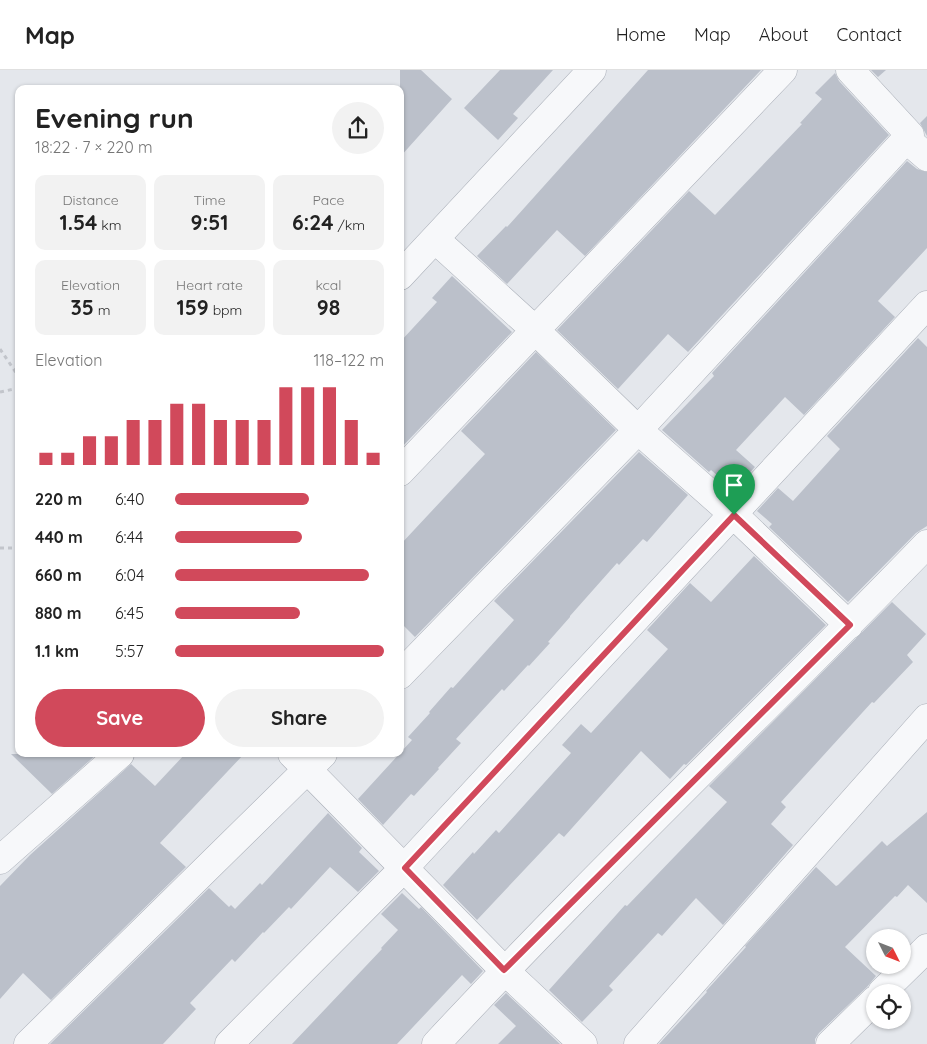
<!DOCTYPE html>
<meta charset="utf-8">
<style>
body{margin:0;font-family:Quicksand,sans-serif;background:#f2f2f2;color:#222;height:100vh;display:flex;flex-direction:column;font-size:19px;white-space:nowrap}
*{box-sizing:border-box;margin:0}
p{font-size:16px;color:#767676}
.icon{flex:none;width:28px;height:28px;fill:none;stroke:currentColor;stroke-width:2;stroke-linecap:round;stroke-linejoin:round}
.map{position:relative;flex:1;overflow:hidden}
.panel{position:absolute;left:15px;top:15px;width:389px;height:672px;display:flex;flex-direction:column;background:#fff;border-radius:10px;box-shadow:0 1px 4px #0004}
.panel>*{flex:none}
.needle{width:32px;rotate:132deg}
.buttons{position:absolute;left:866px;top:859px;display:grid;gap:10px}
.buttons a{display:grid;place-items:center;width:45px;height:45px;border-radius:50%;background:#fff;box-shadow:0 1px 4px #0004;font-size:25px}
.pin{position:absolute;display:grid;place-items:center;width:42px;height:42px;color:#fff;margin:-51px -21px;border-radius:50% 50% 50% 0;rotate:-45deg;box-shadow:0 0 5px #0007}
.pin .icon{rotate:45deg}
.round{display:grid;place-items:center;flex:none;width:52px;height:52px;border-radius:26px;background:#f2f2f2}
.summary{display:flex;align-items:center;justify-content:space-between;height:85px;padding:0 20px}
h1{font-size:28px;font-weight:700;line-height:38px}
.metrics{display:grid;grid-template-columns:repeat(3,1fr);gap:8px;height:85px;padding:5px 20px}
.metrics div{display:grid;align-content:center;border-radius:10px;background:#f2f2f2;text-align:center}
.metrics b{font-size:21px;font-weight:700}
.metrics small{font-size:14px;font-weight:400}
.metrics p{font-size:14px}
.chart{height:140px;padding:10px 20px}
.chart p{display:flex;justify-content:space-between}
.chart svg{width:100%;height:90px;margin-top:5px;stroke:#d1495b;stroke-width:6}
.primary-button{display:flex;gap:10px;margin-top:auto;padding:10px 20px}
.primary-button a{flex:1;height:58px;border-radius:30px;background:#d1495b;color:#fff;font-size:20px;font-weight:700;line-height:58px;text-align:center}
.primary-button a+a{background:#f2f2f2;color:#222}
ul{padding:0 20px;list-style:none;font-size:16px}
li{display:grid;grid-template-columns:80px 60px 1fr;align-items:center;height:38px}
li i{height:12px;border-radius:6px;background:#d1495b}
header{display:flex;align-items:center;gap:30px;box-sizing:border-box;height:70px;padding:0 25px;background:#fff;border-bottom:1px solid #e0e0e0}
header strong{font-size:24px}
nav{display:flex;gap:28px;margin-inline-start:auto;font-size:18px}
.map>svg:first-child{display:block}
.building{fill:#bbc0ca}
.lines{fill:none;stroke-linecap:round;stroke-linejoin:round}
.street-casing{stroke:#a9aeb7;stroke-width:29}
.path{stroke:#c2c5cb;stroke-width:3;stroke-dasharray:4 4;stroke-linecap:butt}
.street{stroke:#f7f8fa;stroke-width:28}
.route-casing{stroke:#fff;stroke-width:10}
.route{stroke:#d1495b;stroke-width:6}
</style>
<header>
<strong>Map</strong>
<nav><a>Home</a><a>Map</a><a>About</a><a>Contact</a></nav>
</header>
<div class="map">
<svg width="927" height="974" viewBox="0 0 927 974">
<rect width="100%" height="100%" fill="#e4e7ec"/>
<path class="building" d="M 400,0 L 421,0 L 452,29 L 400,87 Z
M 500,0 L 553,0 L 513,44 L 518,48 L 498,70 L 464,38 Z
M 648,0 L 761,0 L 585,186 L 557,160 L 507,214 L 477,186 L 506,156 L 507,157 Z
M 871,0 L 886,0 L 878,7 Z
M 835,3 L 839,11 L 889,65 L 688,282 L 668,264 L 618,319 L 557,260 L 689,121 L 715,145 L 802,54 L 800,53 L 822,29 L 815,23 Z
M 927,46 L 927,66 L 920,53 Z
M 907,91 L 917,99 L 927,102 L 927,178 L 878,231 L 895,247 L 804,345 L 785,327 L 736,380 L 755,397 L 734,420 L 711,400 L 709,402 L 662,360 L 714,306 L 712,303 Z
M 452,206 L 512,262 L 400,379 L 400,272 L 437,232 L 432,228 Z
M 918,268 L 927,277 L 927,456 L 916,463 L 848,532 L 769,457 L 772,454 L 757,441 L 778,418 L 793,431 L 840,379 L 827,366 Z
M 536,282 L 616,360 L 415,567 L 400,552 L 400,475 L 485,384 L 461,361 Z
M 639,382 L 688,425 L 647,472 L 643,469 L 619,495 L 617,493 L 570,546 L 570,547 L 548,572 L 550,573 L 529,596 L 528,595 L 504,621 L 502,619 L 456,669 L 461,673 L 438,698 L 439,699 L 414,726 L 411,724 L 383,755 L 358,729 L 412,670 L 408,667 L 430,643 L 429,642 L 451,617 L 453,618 L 514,550 L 494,531 Z
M 754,486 L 826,555 L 686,695 L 684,694 L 670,709 L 641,681 L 564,767 L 559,763 L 477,850 L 443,815 L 473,782 L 474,784 L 496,760 L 499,763 L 571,683 L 562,675 L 581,654 L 591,663 L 668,579 L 647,560 L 690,513 L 711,532 Z
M 892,532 L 926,564 L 907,585 L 913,592 L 874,633 L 872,632 L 781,732 L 786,737 L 771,754 L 793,775 L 723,855 L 696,828 L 662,866 L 658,863 L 609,916 L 613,920 L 582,952 L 549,920 L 625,835 L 627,836 L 727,732 L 709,716 Z
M 11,684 L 97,684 L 52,724 Z
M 185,684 L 244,684 L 160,773 L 186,797 L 51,930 L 23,903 L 0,929 L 0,816 L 30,785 L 131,694 L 155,716 Z
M 927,742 L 927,833 L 908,815 L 897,827 L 895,826 L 845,877 L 876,906 L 867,917 L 819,963 L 815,969 L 815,974 L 659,974 L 707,922 L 706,921 L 746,877 L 745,876 L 816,797 L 836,816 L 838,815 L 882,771 L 887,776 Z
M 328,743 L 362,778 L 359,782 L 379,801 L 358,822 L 330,797 L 291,839 L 289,837 L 264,863 L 263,862 L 235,892 L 232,889 L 190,933 L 196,939 L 163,974 L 50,974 L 209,818 L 229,837 L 231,835 L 235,839 L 260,813 L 262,815 Z
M 402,823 L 419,839 L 421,837 L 483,901 L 471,914 L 462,905 L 397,974 L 292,974 L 382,879 L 381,878 L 398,860 L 381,844 Z
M 506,923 L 560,974 L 498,974 L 516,956 L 494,935 Z"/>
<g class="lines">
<defs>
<path id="street" d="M 906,69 L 927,87
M 435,169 L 535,260 L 638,360 L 734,445 L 849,555
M 400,206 L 592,0
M 400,402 L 783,0
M 400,605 L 638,360 L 910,65 L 850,0
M 292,684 L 504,900 L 583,974
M 0,790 L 120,684
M 882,922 L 927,878
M 28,974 L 323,684
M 229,974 L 405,797 L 927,235
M 436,974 C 595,803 765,642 927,474
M 638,974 L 927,648
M 830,974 L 875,930"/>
</defs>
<use href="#street" class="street-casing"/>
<path class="path" d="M 0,279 L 19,307
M 0,322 L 19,318
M 0,478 L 19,478"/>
<use href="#street" class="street"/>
</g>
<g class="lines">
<defs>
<path id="route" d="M 734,445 L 850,555 L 504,900 L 405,798 Z"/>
</defs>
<use href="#route" class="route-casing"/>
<use href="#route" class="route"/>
</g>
</svg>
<div class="buttons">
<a><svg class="needle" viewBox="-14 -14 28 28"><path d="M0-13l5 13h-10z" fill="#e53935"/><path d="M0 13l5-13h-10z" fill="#767676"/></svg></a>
<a><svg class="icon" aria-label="locate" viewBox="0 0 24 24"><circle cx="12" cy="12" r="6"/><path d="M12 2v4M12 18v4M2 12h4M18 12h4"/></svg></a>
</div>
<div class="pin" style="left:734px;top:445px;background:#1e9e55"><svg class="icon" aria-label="arrive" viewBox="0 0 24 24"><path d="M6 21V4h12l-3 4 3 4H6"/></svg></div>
<section class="panel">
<div class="summary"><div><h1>Evening run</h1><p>18:22 · 7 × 220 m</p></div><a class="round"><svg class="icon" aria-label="share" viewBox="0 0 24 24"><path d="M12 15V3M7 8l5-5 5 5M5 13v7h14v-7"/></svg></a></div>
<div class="metrics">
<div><p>Distance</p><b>1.54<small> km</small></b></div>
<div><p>Time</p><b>9:51</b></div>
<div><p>Pace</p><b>6:24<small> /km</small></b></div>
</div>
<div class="metrics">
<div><p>Elevation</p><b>35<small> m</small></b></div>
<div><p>Heart rate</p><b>159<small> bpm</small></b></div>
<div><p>kcal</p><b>98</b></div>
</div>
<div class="chart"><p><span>Elevation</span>118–122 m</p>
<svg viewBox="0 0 160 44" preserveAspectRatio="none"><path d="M5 44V38M15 44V38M25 44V30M35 44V30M45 44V22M55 44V22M65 44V14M75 44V14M85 44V22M95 44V22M105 44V22M115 44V6M125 44V6M135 44V6M145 44V22M155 44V38"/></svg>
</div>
<ul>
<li><b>220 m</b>6:40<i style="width:64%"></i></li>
<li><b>440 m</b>6:44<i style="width:61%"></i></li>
<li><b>660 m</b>6:04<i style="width:93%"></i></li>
<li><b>880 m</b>6:45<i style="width:60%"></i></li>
<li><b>1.1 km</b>5:57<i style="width:100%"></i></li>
</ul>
<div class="primary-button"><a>Save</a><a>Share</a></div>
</section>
</div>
